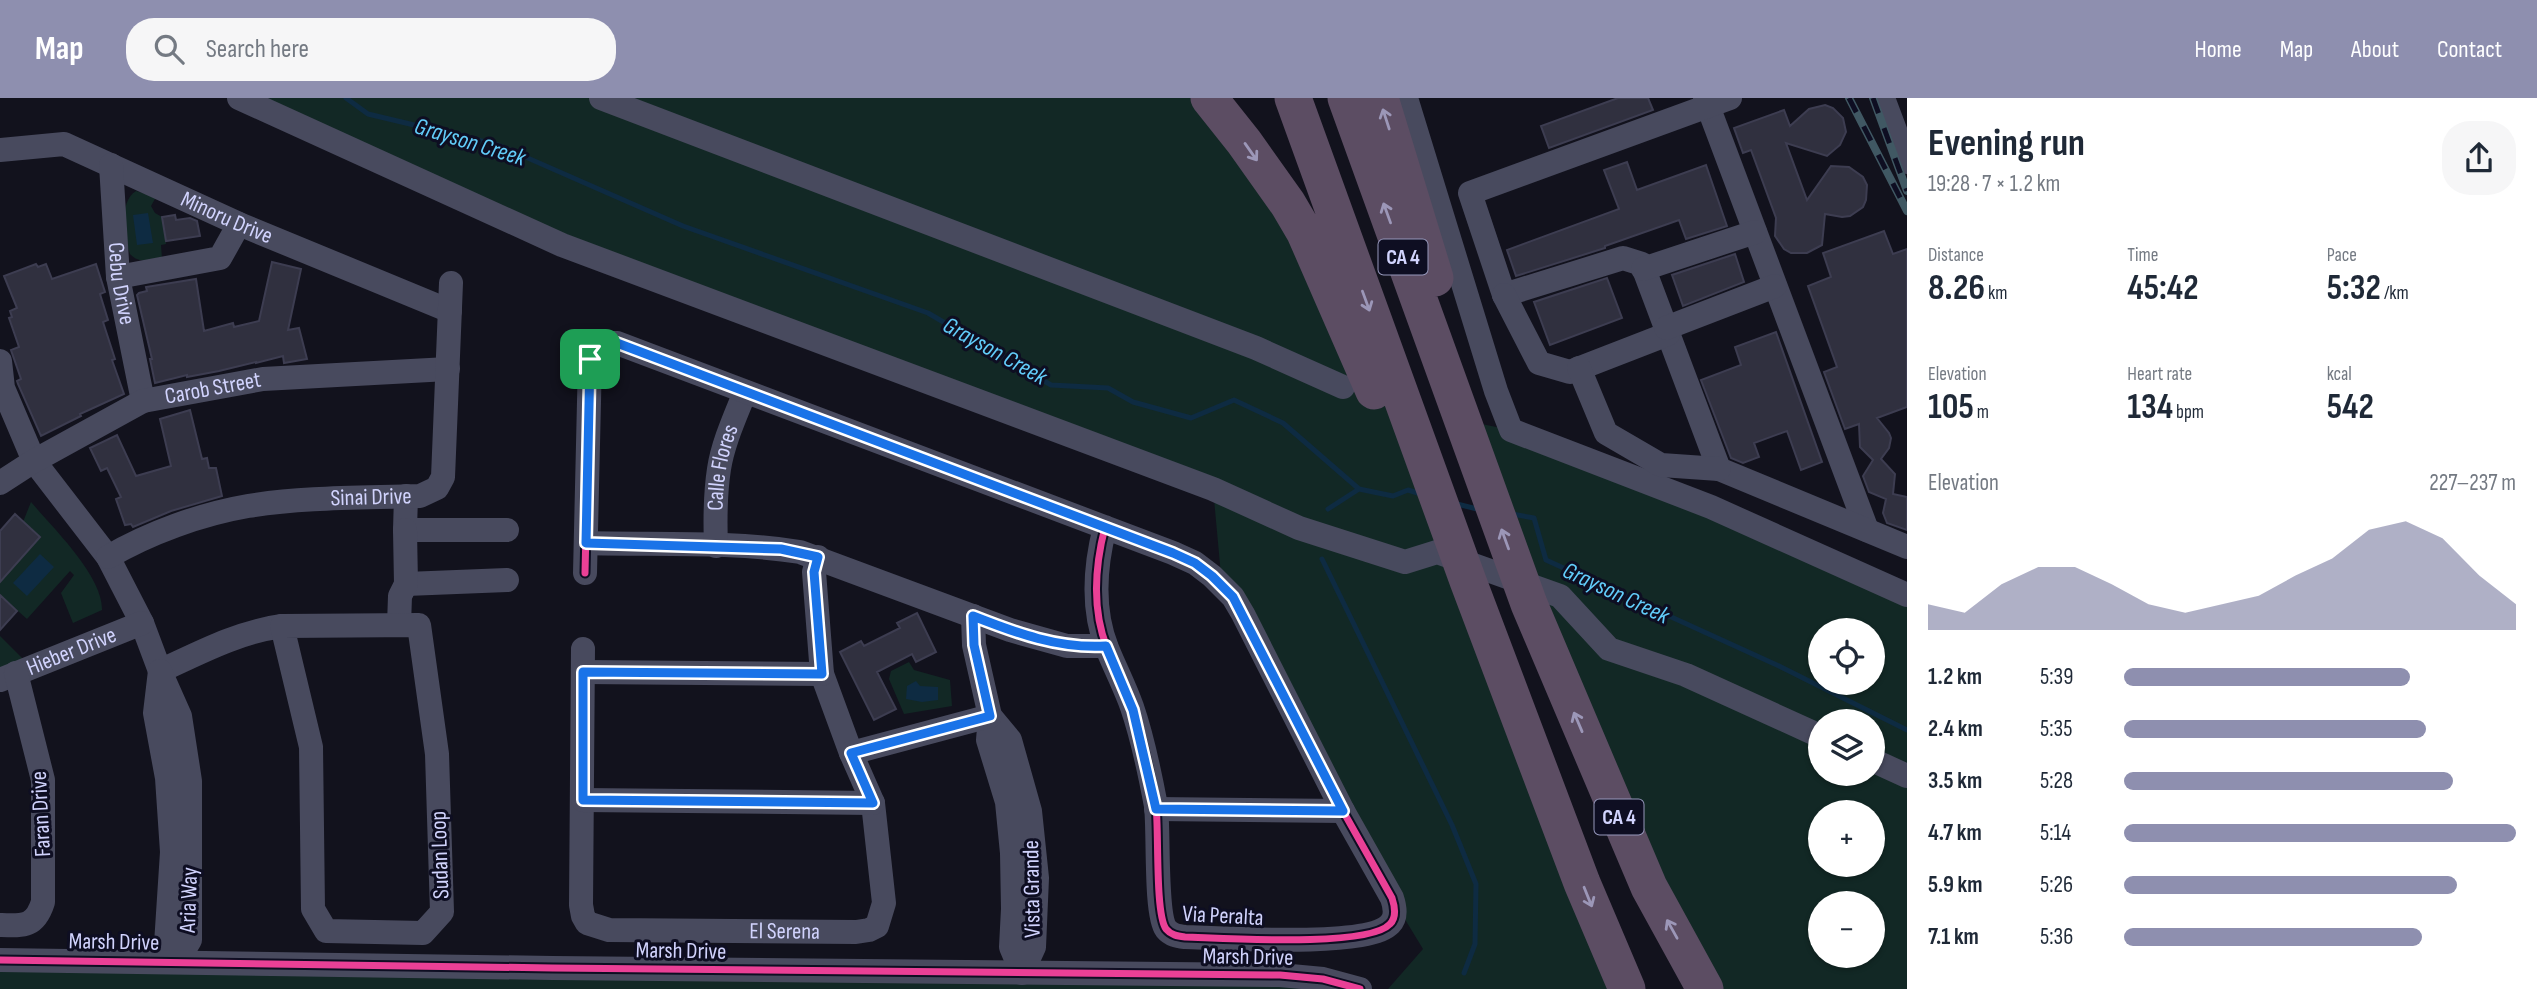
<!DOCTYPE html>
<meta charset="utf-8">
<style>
body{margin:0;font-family:"Sofia Sans Condensed",sans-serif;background:#f6f6f7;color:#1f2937;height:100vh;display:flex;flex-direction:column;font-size:26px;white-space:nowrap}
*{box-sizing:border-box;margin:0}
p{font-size:23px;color:#747a83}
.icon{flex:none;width:38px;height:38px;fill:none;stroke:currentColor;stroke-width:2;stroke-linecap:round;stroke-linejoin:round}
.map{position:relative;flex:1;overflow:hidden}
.sheet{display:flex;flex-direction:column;background:#fff;width:630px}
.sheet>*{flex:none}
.tools{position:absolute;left:1808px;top:520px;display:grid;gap:14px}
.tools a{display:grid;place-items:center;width:77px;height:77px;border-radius:50%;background:#fff;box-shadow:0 2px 5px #0004;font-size:35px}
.pin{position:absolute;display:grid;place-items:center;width:60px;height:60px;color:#fff;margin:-30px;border-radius:14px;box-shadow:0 4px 10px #0006}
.round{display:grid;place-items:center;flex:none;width:74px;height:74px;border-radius:28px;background:#f6f6f7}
.summary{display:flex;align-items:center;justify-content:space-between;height:119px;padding:0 21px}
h1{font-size:38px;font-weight:700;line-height:52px}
.figures{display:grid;grid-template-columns:repeat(3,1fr);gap:10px;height:119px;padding:7px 21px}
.figures div{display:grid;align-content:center}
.figures b{font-size:35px;font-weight:700}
.figures small{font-size:19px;font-weight:400}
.figures p{font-size:19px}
.chart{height:196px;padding:14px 21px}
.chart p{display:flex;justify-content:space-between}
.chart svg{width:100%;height:126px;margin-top:7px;fill:#8e8faf;opacity:.7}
ul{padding:0 21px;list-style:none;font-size:23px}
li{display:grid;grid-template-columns:112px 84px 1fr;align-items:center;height:52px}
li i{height:18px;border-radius:9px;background:#8e8faf}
header{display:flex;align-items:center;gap:42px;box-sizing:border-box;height:98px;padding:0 35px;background:#8e8faf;color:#fff}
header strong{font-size:33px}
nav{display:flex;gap:38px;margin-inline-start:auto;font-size:24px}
.search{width:490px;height:63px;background:#f6f6f7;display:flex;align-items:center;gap:18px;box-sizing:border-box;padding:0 24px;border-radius:28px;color:#747a83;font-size:26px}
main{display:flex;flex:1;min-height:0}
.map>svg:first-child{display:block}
.green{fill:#122825;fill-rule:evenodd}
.water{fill:#0e2b42}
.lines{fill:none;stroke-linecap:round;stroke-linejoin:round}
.stream{stroke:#0e2b42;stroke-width:5}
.building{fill:#30303f;stroke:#3d3d51;stroke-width:2}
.minor{stroke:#484a5e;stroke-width:24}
.highway{stroke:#5c4d63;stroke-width:37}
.rail-casing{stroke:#405863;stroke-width:8}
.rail{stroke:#0e0e22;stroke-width:5;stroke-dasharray:16;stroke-linecap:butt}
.cycleway-casing{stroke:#0e0e22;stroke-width:11}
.cycleway{stroke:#ea4096;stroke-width:7}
.oneway{stroke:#9c97b8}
.route-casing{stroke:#fff;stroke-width:14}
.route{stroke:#1a73e8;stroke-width:9}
.labels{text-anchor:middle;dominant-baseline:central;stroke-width:6;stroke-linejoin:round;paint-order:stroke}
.shield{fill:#0e0e22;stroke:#9698bb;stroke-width:2}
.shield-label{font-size:21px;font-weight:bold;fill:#d1d3fd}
.street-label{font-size:23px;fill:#d1d3fd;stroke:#0e0e22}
.water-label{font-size:24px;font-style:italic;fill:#62cdfa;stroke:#0e0e22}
</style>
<header>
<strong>Map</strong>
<div class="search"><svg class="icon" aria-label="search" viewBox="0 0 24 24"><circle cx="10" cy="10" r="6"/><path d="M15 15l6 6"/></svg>Search here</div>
<nav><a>Home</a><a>Map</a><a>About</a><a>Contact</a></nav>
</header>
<main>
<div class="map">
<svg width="1907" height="891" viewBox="0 0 1907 891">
<rect width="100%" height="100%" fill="#12121d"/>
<path class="green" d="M 239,0 L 1209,0 L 1372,226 L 1631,891 L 1388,891 L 1423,851 L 1392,800 L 1222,488 L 1213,390 L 562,147 Z
M 136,93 L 156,99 L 151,108 L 155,115 L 162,119 L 166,146 L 161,147 L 162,161 C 151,162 139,166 130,156 C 125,139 118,104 136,93 Z
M 1462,322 L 1511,332 L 1907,497 L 1907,891 L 1705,891 ZM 1820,532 L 1872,532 L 1872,584 L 1820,584 ZM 1820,623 L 1872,623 L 1872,676 L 1820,676 ZM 1820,714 L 1872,714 L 1872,766 L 1820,766 ZM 1820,805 L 1872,805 L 1872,858 L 1820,858 Z
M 31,404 C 53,430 103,478 102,512 L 73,525 L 61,495 L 74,477 L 70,473 L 27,521 L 0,497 L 0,484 L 40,440 L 23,424 Z
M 0,538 L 23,561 L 0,571 Z
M 909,564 L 914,572 L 950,582 L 952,608 L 904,616 L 889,581 L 891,573 Z
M 0,863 L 850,874 L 1360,891 L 0,891 Z"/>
<path class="water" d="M 148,115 L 153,145 L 137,147 L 133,117 Z
M 40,456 L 54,469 L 27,498 L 13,485 Z
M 916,583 L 920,588 L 938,589 L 938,602 L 922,604 L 906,601 L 907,588 Z"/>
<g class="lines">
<path class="stream" d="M 346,0 L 368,16 L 498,47 L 683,128 L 928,215 L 1051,287 L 1108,290 L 1133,304 L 1191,320 L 1234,302 L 1283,325 L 1359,391 L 1393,398 L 1408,392 L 1424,397
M 1453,405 L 1481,412
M 1328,411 L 1359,391
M 1512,416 L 1534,420 L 1546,462 L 1779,568 L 1907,632
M 1322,461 L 1452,727 L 1476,786 L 1475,846 L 1464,875"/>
</g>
<path class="building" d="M 1618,0 L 1648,0 L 1653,12 L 1549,50 L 1541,28 Z
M 1825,7 L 1833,10 L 1843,20 L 1846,34 L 1840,47 L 1827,58 L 1786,45 L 1807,102 L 1831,68 L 1849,69 L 1863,79 L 1867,87 L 1866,102 L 1863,109 L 1850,118 L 1842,119 L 1825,116 L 1822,147 L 1807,155 L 1791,155 L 1784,151 L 1775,138 L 1776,120 L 1751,52 L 1743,55 L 1734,30 L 1784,12 L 1790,28 L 1809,11 Z
M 1627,64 L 1637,92 L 1706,67 L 1727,128 L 1686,141 L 1679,122 L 1605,148 L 1605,150 L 1516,178 L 1507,152 L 1619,111 L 1604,72 Z
M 175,117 L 176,122 L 190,120 L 197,123 L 200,138 L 166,143 L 162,119 Z
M 1884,133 L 1893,156 L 1907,151 L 1907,309 L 1877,320 L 1889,335 L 1891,340 L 1889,350 L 1881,361 L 1895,376 L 1893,396 L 1907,399 L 1907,432 L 1887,425 L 1883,415 L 1886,401 L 1869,394 L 1863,378 L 1873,362 L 1860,349 L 1859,326 L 1845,331 L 1824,274 L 1837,269 L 1808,188 L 1831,179 L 1823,155 Z
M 1735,156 L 1744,184 L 1683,208 L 1672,177 Z
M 272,164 L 301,171 L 288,232 L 299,230 L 307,261 L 284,265 L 283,258 L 256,265 L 256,264 L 219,273 L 187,279 L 187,277 L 155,285 L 150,261 L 152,261 L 137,197 L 139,195 L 147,193 L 146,189 L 196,181 L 204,233 L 233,225 L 234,229 L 259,223 Z
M 36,166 L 38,169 L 46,166 L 52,181 L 96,166 L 105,194 L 100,196 L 108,222 L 103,224 L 115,261 L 112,262 L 124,296 L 80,316 L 81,318 L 41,338 L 18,286 L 17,283 L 21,281 L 11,252 L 19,249 L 9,220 L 12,219 L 10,213 L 17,210 L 4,178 Z
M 1607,180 L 1622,220 L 1550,247 L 1534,204 Z
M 1776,234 L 1822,364 L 1801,372 L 1787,333 L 1754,345 L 1759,359 L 1743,365 L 1731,360 L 1701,282 L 1741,267 L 1735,249 Z
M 190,312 L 202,361 L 207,360 L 209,370 L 216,370 L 222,398 L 171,413 L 133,429 L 131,426 L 125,427 L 116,401 L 121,399 L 107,370 L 101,373 L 90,350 L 117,337 L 136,378 L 171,368 L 160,321 Z
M 15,416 L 40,439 L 0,484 L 0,433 Z
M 0,497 L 17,513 L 0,532 Z
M 917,515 L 936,554 L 916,564 L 912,556 L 877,574 L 896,611 L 874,622 L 840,554 L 861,543 L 864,548 L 900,530 L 897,525 Z"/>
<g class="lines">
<g class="minor">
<path d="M 239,0 L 562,147 L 1213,391 L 1299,430 L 1405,464 L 1437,454 L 1560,498 L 1609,551 L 1686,577 L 1820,638"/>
<path d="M 601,0 L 1256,250 L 1343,289"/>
<path d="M 1406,0 L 1496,293 L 1511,332 L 1711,409 L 1907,497"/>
<path d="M 1705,0 L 1867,432"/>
<path d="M 1730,0 L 1470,95 L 1504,197 L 1623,160 L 1642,166 L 1719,371 L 1907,449"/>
<path d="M 1883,0 L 1907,64"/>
<path id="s1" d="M 0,52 L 64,46 L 239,126 L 450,213"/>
<path id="s2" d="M 111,67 L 118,179 L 143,303"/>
<path d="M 1643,171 L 1755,134"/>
<path d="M 118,179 L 220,160 L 239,126"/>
<path d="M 1504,197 L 1539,265 L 1570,274 L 1668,236"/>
<path d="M 1666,230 L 1775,188"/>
<path d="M 0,263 L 3,290 L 34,363 L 108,459 L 142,525 L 160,573 C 199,555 238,534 282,528"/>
<path d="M 1579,270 L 1606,335 L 1661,367 L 1719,371"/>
<path id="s3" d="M 0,385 L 34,363 L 143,303 L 263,281 L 448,271"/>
<path d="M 406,398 L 405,432 L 507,432"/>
<path d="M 586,445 C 657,447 731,443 800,454 L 1010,532 L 1067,548 L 1106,548"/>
<path id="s4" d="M 716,448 C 715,422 715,397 719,371 C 723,345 735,319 745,294"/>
<path id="s5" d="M 108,459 C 149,435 201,416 248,408 C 304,399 363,400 420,398 L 437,390 L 443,379 L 451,185"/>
<path d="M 585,475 L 590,261 C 596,249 603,244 617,245 L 1173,455 L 1195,465 L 1212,478 L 1233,499 L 1243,516 L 1343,713 L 1392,800 C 1395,809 1397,819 1390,826 C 1368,850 1222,840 1185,839 C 1177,838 1171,837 1166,831 C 1155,816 1159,732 1156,708 C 1150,676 1143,641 1132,609 C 1125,589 1115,570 1107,550 C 1092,512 1095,468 1105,429"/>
<path d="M 406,486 L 507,482"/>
<path d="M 399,527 L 400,498 L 406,486 L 405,432"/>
<path d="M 419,527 L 437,656 L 442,814 L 423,835 L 326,833 L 313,811 L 311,649 L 282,528 Z"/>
<path id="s6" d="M 583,551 L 581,807 L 583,818 L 587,825 L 609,832 L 856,834 L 869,832 L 877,828 L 884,805 L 873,705 L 851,655 L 822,576 L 814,474 L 818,459"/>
<path d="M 160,573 L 180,618 L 190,683 L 190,842 L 177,864 L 166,846 L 172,754 L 167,680 L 155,615 Z"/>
<path d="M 583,574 L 822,576"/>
<path id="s7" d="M 0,582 L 142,525"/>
<path d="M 990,618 L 1010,642 L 1030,713 L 1037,780 L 1034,849 L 1022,875 L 1011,849 L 1013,811 L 1012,755 L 1007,704 L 988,642 Z"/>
<path d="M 851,655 L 990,618 L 974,547 L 973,518"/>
<path d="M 1872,662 L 1907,678"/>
<path d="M 583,702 L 873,705"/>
<path d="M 1156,711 L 1343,713"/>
<path d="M 0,827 C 24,828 35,829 43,804 L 43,682 L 16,575"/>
<path d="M 0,862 L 553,870 L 1280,877 L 1323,881 L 1360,891"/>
</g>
<path class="highway" d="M 1209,0 L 1244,44 L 1288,106 L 1305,135 L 1374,293
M 1293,0 L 1468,483 L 1582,785 L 1627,891
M 1346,0 L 1529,506 L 1649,789 L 1705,891
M 1380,0 L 1435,180"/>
<defs>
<path id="rail" d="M 1849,0 L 1907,113
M 1873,0 L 1907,93"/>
</defs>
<use href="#rail" class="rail-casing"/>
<use href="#rail" class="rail"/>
<defs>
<path id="cycleway" d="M 585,475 L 590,261 C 596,249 603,244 617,245 L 1173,455 L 1195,465 L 1212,478 L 1233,499 L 1243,516 L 1343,713 L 1392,800 C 1395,809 1397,819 1390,826 C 1368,850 1222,840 1185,839 C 1177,838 1171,837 1166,831 C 1155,816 1159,732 1156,708 C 1150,676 1143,641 1132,609 C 1125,589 1115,570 1107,550 C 1092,512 1095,468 1105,429
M 0,862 L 553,870 L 1280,877 L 1323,881 L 1360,891"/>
</defs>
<use href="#cycleway" class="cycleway-casing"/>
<use href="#cycleway" class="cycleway"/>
</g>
<defs><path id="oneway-shaft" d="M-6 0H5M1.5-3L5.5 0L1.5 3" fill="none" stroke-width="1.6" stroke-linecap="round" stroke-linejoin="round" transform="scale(1.75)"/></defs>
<g class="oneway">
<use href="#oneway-shaft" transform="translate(1386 21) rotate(-108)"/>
<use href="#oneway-shaft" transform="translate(1251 54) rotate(55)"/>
<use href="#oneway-shaft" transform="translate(1387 115) rotate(-110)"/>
<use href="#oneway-shaft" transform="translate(1366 203) rotate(70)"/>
<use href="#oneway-shaft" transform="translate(1505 441) rotate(-110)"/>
<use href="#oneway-shaft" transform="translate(1578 624) rotate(-113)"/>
<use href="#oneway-shaft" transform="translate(1588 799) rotate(68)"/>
<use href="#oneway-shaft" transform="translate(1672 831) rotate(-119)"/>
</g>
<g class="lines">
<defs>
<path id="route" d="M 608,244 L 617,245 L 1173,455 L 1195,465 L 1212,478 L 1233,499 L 1343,713 L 1156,711 L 1133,612 L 1106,548 C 1059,551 1016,535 973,518 L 974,547 L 990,618 L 851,655 L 873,705 L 583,702 L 583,574 L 822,576 L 814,474 L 818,459 L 781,451 L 586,445 L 590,261 L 596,250 Z"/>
</defs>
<use href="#route" class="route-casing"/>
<use href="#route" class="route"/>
</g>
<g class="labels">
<g class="shield">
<rect x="1378.5" y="141.5" width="49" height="35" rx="5"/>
<rect x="1594.5" y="701.5" width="49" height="35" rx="5"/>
</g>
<g class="shield-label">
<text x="1403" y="159">CA 4</text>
<text x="1619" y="719">CA 4</text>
</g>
<g class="street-label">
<text stroke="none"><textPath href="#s1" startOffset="243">Minoru Drive</textPath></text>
<text stroke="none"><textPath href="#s2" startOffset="119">Cebu Drive</textPath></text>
<text stroke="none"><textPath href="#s3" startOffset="236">Carob Street</textPath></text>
<text stroke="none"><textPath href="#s4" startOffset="79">Calle Flores</textPath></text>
<text stroke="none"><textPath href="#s5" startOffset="273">Sinai Drive</textPath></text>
<text stroke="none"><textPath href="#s7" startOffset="77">Hieber Drive</textPath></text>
<text transform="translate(41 716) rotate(-93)">Faran Drive</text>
<text transform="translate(440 757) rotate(-92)">Sudan Loop</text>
<text transform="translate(1032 791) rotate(-91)">Vista Grande</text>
<text transform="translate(189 802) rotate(-88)">Aria Way</text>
<text transform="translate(1223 818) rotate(3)">Via Peralta</text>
<text stroke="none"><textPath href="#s6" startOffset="474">El Serena</textPath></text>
<text transform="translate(114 844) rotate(1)">Marsh Drive</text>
<text transform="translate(681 853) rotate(1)">Marsh Drive</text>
<text transform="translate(1248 859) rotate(1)">Marsh Drive</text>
</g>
<g class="water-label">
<text transform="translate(470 44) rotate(17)">Grayson Creek</text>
<text transform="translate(995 253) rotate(29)">Grayson Creek</text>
<text transform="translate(1616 495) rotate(25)">Grayson Creek</text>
</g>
</g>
</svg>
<div class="tools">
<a><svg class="icon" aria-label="locate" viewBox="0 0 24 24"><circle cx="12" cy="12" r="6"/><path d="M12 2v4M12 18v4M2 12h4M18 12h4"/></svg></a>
<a><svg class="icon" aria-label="layers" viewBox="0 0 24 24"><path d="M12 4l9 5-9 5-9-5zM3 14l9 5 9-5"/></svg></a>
<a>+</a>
<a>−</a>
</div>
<div class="pin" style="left:590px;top:261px;background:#1e9e55"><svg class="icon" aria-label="arrive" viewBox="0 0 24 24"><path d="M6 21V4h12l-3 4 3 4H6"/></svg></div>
</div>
<section class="sheet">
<div class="summary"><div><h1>Evening run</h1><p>19:28 · 7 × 1.2 km</p></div><a class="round"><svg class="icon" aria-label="share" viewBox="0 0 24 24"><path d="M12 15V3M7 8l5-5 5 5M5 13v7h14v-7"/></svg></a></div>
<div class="figures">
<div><p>Distance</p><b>8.26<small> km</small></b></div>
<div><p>Time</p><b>45:42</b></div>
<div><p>Pace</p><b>5:32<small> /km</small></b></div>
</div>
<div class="figures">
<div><p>Elevation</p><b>105<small> m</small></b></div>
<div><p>Heart rate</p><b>134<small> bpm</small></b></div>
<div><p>kcal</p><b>542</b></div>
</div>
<div class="chart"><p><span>Elevation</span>227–237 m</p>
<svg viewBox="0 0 160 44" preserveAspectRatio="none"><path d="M0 44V35L10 38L20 28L30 22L40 22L50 28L60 35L70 38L80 35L90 32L100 25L110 19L120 9L130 6L140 12L150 25L160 35V44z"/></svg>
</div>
<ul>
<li><b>1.2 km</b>5:39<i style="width:73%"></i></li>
<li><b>2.4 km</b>5:35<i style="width:77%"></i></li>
<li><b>3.5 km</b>5:28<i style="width:84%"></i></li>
<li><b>4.7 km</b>5:14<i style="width:100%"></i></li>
<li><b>5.9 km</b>5:26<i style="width:85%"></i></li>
<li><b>7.1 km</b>5:36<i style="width:76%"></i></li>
</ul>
</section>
</main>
